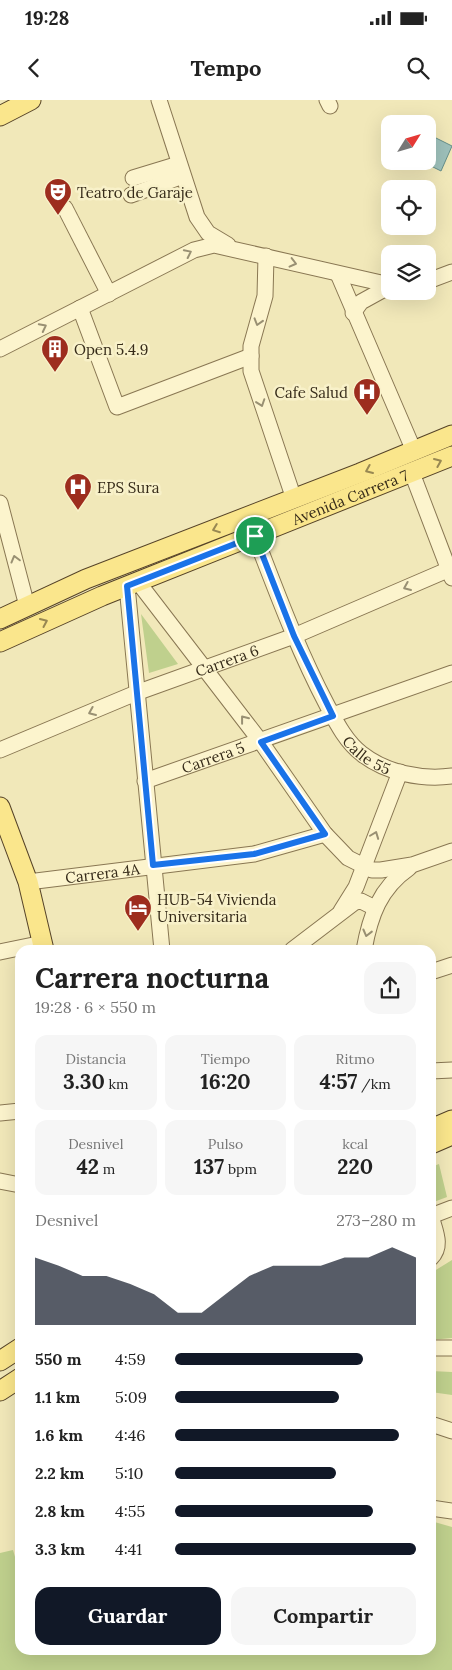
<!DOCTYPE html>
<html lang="es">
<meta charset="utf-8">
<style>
body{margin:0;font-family:Lora,serif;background:#f6f6f6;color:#222;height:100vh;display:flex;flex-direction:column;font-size:19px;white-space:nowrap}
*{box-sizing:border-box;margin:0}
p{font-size:16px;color:#767676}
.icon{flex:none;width:28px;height:28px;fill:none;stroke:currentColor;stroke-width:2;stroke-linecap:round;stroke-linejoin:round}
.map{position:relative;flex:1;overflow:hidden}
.side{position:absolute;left:15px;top:845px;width:421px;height:710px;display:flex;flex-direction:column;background:#fff;border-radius:15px;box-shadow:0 5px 20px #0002}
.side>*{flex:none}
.needle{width:32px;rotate:53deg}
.fabs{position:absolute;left:381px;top:15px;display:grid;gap:10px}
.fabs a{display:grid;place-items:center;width:55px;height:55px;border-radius:10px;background:#fff;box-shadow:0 5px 20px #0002;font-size:25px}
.pin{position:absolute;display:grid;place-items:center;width:42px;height:42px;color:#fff;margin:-21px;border:2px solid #fff;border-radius:50%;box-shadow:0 1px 5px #0007}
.round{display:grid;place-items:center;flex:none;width:52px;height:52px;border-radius:15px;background:#f6f6f6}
.summary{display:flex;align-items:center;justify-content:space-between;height:85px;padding:0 20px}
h1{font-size:28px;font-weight:800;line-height:38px}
.metrics{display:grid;grid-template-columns:repeat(3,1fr);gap:8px;height:85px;padding:5px 20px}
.metrics div{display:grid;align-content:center;border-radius:12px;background:#f6f6f6;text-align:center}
.metrics b{font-size:21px;font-weight:800}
.metrics small{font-size:14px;font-weight:400}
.metrics p{font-size:14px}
.chart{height:140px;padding:10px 20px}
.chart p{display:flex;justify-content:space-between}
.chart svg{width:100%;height:90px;margin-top:5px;fill:#111827;opacity:.7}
.button{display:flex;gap:10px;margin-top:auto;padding:10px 20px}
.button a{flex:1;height:58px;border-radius:15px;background:#111827;color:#fff;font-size:20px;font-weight:800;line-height:58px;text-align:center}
.button a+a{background:#f6f6f6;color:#222}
ul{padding:0 20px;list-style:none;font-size:16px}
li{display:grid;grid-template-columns:80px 60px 1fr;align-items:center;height:38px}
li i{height:12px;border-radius:6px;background:#111827}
.status{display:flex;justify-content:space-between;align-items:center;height:35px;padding:0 25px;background:#fff;direction:ltr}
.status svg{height:14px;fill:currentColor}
header{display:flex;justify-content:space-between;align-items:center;height:65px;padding:0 20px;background:#fff;font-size:22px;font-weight:800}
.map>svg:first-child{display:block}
.green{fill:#bfd08d}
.water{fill:#9ec1bb;stroke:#668f8a}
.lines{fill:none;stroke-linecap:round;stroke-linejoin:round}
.minor-casing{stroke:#897753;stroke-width:17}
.major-casing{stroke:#564328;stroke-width:21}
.minor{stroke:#fcf4cd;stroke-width:15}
.major{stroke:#fae68c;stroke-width:19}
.oneway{stroke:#999073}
.oneway2{stroke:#988852}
.route-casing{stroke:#fff;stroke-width:10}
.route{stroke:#1a73e8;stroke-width:6}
.labels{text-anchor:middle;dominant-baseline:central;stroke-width:5;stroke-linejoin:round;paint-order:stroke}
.poi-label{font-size:15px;fill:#362b19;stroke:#f8f1c9;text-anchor:start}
.street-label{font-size:15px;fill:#362b19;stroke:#f8f1c9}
</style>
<div class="status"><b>19:28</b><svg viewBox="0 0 49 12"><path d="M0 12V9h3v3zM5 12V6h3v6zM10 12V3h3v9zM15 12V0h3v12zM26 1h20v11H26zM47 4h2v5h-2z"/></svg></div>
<header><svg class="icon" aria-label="back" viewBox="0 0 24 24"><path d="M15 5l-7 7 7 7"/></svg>Tempo<svg class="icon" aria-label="search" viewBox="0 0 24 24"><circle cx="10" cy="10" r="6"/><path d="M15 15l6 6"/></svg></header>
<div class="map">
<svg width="452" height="1570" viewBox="0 0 452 1570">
<rect width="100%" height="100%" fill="#f1e8b9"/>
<path class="green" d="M 141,514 L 178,564 L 149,573 Z
M 439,1064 L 447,1097 L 431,1103 L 431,1067 Z
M 452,1160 L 452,1238 L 431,1240 L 431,1173 Z
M 431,1271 L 452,1272 L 452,1295 L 431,1292 Z
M 431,1421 L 452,1427 L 452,1570 L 0,1570 L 0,1453 L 13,1450 L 20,1474 L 20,1550 L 431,1550 Z"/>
<path class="water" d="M 428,34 L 452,46 L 441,71 L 421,61 L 428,61 Z"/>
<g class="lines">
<defs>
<g id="minor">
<path d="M 159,0 L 197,117 L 208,133 L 228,145"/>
<path d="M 327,0 L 330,6"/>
<path d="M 133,78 L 179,64"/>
<path d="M 131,95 L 183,76"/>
<path d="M 65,108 L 109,194"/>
<path d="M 266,156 L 265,196 L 251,246 L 251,271 L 294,399"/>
<path d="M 338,174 L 414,351"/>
<path d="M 428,181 L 452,172"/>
<path d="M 80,208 L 117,307 L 251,256"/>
<path d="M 353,213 L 361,202 L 390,186"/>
<path d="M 0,249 L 194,150 L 214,145 L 390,185"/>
<path d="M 412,373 L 452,478"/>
<path d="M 0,403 L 27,506"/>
<path id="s1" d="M 255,436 C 277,493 298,550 327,605 C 336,622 346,642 362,654 C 386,673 422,680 452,676"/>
<path d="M 138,482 L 261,642 L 325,734 L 348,758 L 372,770 L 381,770 L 412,765 L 452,751"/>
<path d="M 127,486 L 162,850"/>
<path id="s2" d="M 0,650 L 136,593 L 294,536 L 452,468"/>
<path id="s3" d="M 145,681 L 452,573"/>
<path id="s4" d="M 28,782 L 254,754 L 325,734"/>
<path d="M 341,811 L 356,787 L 400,672"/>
<path d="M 292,850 L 355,802 L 361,801 L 375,808"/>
<path d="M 364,850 C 370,816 380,788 409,768"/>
<path d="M 0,852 L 43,843"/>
<path d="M 431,872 L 452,865"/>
<path d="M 431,971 L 452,970"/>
<path d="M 0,1013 L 20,1011"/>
<path d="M 0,1081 L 20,1085"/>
<path d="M 431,1116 C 435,1131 443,1146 431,1158"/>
<path d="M 431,1116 L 452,1108"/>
<path d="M 431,1248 L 452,1248"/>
<path d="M 431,1324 L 452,1331"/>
<path d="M 431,1408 L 452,1411"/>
</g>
<g id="major">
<path d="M 0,16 L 31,0"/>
<path d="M 0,519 L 86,479 L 360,373 L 452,335"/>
<path id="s5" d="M 0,542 L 102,496 L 452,356"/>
<path d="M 0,707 L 28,782 L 44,850"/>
<path d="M 431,1029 L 452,1020"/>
<path d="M 431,1044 L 452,1035"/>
<path d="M 0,1261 L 20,1248"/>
<path d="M 0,1291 L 20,1278"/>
</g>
</defs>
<use href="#minor" class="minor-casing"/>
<use href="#major" class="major-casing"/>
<use href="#minor" class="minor"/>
<use href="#major" class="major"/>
</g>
<defs><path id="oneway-chevron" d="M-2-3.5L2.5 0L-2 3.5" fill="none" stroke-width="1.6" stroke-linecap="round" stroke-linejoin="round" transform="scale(1.25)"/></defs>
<g class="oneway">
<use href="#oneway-chevron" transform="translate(188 153) rotate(-26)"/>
<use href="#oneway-chevron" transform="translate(293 163) rotate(14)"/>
<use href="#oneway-chevron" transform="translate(258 222) rotate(107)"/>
<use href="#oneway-chevron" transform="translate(43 227) rotate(-27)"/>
<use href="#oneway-chevron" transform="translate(261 303) rotate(71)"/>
<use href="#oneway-chevron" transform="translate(15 459) rotate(-105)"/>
<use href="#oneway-chevron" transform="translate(407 487) rotate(157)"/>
<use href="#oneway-chevron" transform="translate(92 612) rotate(157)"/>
<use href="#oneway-chevron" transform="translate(244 619) rotate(-128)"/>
<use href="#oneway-chevron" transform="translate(375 735) rotate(-69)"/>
<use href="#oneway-chevron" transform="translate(367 833) rotate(104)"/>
</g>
<g class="oneway2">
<use href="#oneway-chevron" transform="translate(438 362) rotate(-23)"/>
<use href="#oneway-chevron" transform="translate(369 370) rotate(157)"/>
<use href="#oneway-chevron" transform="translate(216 429) rotate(159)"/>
<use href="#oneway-chevron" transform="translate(44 522) rotate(-24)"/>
</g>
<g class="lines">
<defs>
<path id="route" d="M 255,436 L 294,536 L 333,616 L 261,642 L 325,734 L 254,754 L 153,765 L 127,486 Z"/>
</defs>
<use href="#route" class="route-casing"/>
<use href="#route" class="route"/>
</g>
<defs>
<symbol id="theatre-pin" viewBox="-11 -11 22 30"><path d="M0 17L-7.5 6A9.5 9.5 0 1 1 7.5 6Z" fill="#9d2d1e" stroke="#f8f1c9"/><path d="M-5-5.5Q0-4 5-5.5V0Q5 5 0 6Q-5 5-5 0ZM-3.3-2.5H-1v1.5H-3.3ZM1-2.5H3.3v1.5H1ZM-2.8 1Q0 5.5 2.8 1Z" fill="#fff"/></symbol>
<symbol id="building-pin" viewBox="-11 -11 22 30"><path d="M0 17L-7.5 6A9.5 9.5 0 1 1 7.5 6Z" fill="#9d2d1e" stroke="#f8f1c9"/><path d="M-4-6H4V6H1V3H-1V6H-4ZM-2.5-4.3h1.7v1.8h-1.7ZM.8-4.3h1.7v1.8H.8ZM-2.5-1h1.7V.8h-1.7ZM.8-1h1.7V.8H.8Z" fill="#fff"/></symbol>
<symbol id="hospital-pin" viewBox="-11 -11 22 30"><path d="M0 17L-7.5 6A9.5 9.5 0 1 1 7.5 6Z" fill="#9d2d1e" stroke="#f8f1c9"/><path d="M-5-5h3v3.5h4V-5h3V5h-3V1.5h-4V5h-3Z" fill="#fff"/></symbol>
<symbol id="hotel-pin" viewBox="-11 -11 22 30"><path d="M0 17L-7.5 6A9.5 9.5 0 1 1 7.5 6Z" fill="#9d2d1e" stroke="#f8f1c9"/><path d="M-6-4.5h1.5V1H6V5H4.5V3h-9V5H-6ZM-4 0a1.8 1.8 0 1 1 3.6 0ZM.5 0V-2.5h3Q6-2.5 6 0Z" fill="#fff"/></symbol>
</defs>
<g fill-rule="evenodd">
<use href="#theatre-pin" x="42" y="76" width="32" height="43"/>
<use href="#building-pin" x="39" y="233" width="32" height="43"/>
<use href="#hospital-pin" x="351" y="276" width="32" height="43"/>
<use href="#hospital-pin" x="62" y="371" width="32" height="43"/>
<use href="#hotel-pin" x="122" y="792" width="32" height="43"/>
</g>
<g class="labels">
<g class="poi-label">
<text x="77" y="92">Teatro de Garaje</text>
<text x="74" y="249">Open 5.4.9</text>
<text x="348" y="292" text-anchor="end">Cafe Salud</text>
<text x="97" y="387">EPS Sura</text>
<text x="157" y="799">HUB-54 Vivienda<tspan x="157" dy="17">Universitaria</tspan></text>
</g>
<g class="street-label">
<text stroke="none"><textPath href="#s5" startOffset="379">Avenida Carrera 7</textPath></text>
<text stroke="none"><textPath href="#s2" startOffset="244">Carrera 6</textPath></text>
<text stroke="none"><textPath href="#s1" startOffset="249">Calle 55</textPath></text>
<text stroke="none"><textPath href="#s3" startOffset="72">Carrera 5</textPath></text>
<text stroke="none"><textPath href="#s4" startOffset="75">Carrera 4A</textPath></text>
</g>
</g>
</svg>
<div class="fabs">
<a><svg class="needle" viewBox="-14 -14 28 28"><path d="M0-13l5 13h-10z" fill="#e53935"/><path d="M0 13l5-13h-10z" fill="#767676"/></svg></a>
<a><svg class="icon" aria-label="locate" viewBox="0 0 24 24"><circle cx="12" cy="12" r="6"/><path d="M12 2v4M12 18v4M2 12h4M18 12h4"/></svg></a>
<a><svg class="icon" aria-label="layers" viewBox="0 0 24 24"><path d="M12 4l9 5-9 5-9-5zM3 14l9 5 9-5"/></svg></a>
</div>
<div class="pin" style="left:255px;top:436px;background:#1e9e55"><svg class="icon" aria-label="arrive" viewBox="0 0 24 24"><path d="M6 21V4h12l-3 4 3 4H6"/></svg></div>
<section class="side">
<div class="summary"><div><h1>Carrera nocturna</h1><p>19:28 · 6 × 550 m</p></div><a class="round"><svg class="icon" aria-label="share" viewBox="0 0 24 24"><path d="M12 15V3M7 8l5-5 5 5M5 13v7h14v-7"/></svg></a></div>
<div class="metrics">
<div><p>Distancia</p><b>3.30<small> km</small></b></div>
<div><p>Tiempo</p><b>16:20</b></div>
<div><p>Ritmo</p><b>4:57<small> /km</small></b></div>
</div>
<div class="metrics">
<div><p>Desnivel</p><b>42<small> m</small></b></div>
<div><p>Pulso</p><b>137<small> bpm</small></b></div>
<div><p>kcal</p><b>220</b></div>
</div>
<div class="chart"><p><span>Desnivel</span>273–280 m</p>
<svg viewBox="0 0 160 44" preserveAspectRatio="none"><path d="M0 44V11L10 15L20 20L30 20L40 24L50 29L60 38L70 38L80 29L90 20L100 15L110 15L120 15L130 11L140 11L150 6L160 11V44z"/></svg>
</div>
<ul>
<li><b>550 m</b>4:59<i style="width:78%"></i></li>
<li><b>1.1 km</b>5:09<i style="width:68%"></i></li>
<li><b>1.6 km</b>4:46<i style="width:93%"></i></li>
<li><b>2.2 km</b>5:10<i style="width:67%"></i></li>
<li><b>2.8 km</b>4:55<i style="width:82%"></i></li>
<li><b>3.3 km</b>4:41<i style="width:100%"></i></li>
</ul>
<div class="button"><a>Guardar</a><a>Compartir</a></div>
</section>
</div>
